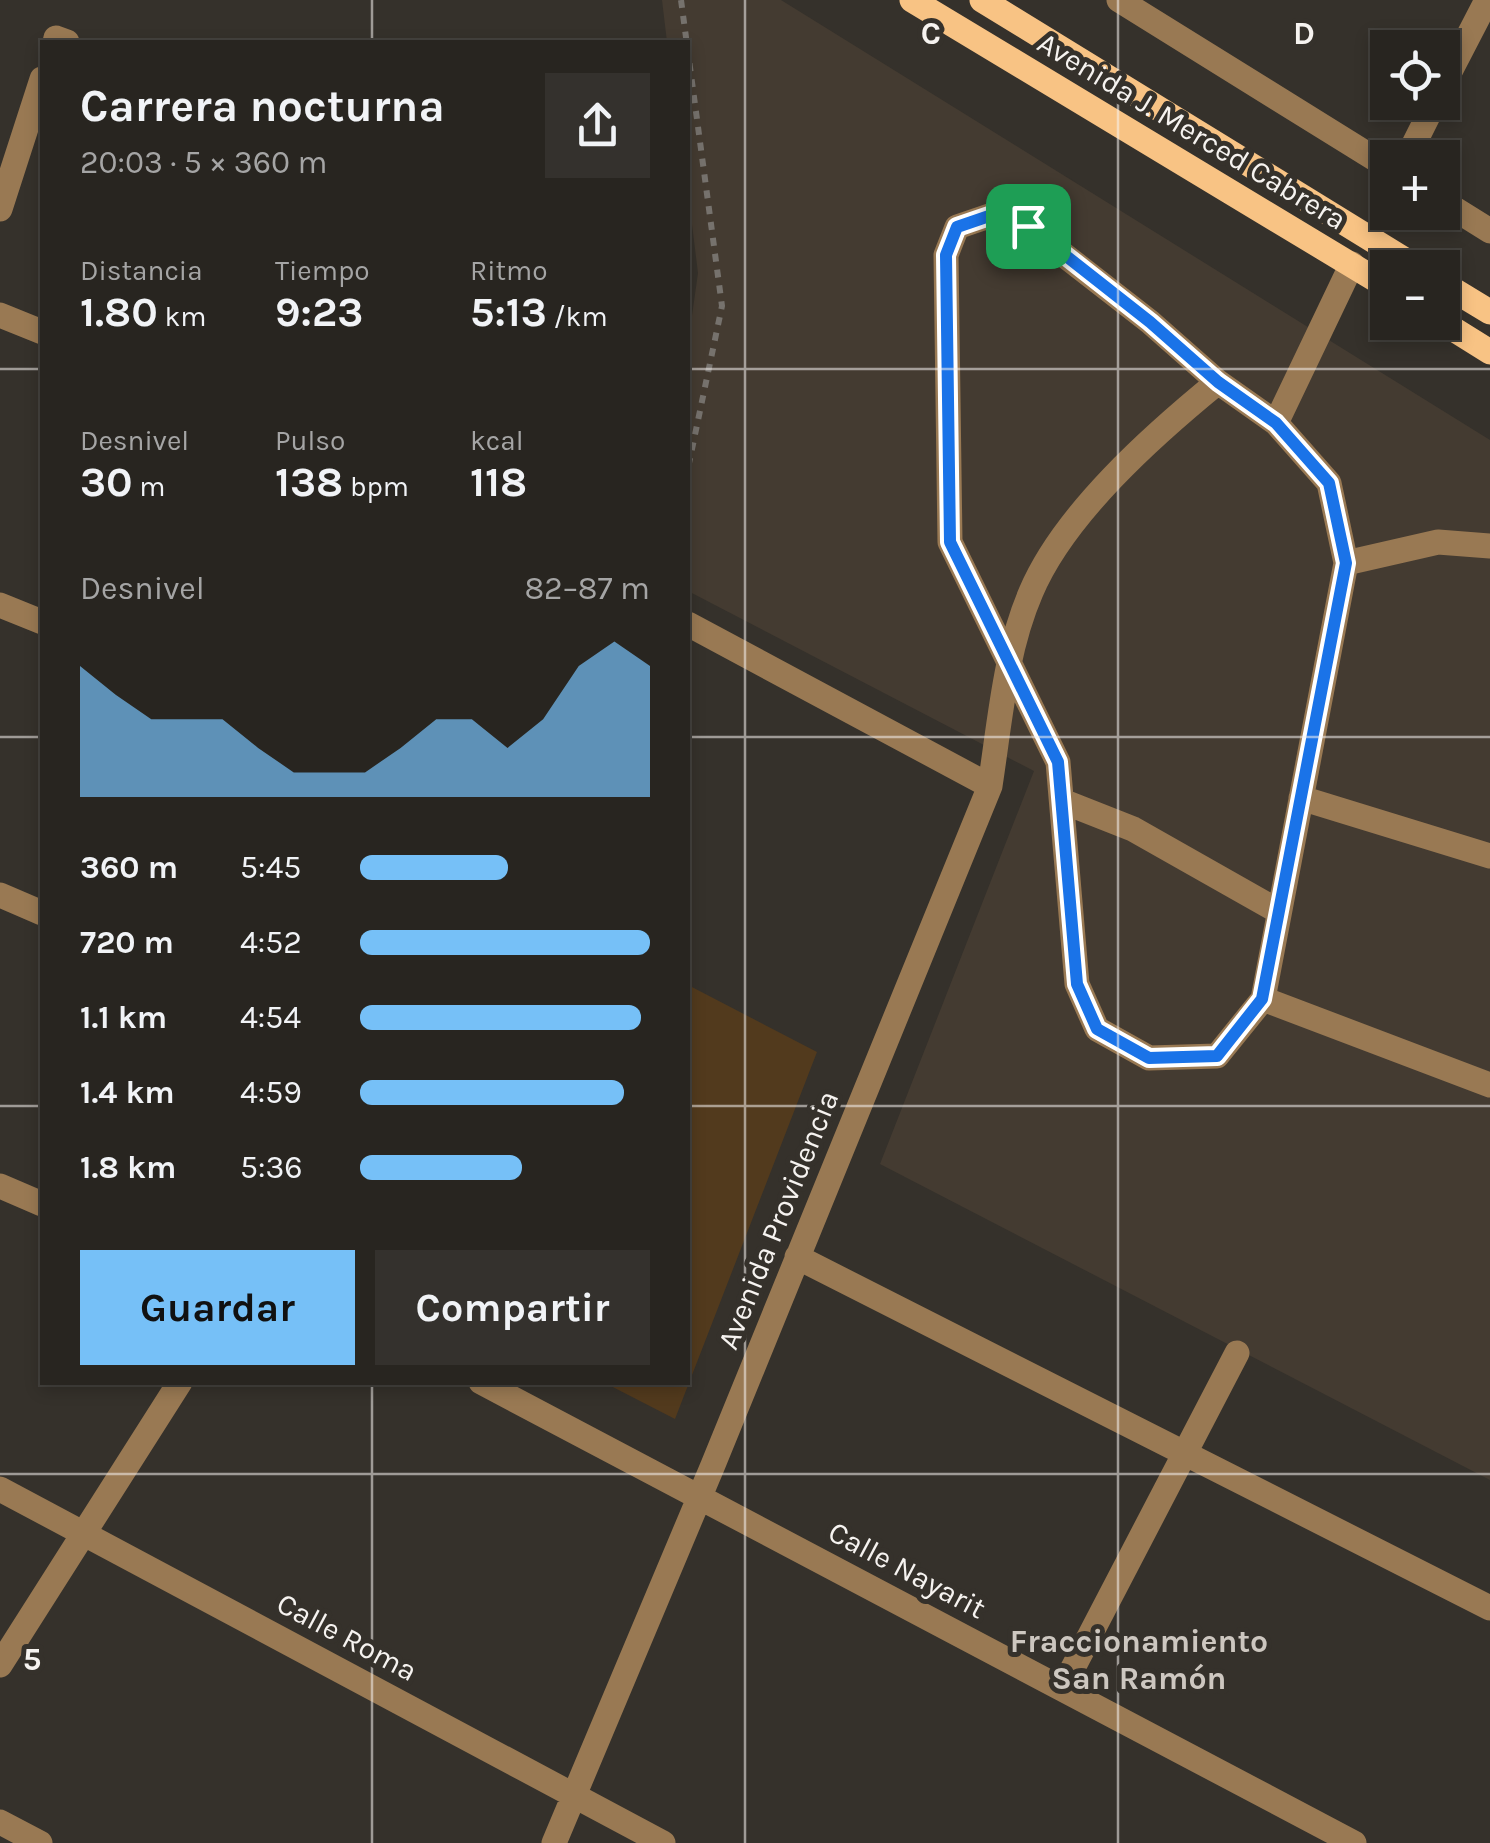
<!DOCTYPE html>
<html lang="es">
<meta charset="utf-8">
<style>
body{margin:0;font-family:Karla,sans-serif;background:#34312d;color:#f1f3f6;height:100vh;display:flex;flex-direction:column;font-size:38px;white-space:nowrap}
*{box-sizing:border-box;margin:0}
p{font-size:32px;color:#a5a5a5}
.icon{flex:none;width:55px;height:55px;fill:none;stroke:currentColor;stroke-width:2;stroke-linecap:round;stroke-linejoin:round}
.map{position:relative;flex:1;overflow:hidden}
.panel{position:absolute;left:40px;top:40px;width:650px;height:1345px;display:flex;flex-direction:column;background:#282520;border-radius:0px;box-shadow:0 5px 15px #0003,0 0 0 2px #44423e}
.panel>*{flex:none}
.tools{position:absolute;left:1370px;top:30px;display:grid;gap:20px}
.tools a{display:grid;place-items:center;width:90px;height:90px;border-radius:0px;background:#282520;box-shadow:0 5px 15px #0003,0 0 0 2px #44423e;font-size:50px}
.pin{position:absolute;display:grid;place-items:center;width:85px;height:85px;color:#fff;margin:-42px;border-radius:20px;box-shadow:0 5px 15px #0006}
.round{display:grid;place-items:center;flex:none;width:105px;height:105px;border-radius:0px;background:#34312d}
.head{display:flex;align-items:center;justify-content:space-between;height:170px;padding:0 40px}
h1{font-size:45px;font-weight:700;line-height:75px}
.stats{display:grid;grid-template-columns:repeat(3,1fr);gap:15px;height:170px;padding:10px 40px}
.stats div{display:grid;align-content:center}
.stats b{font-size:42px;font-weight:700}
.stats small{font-size:28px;font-weight:400}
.stats p{font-size:28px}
.chart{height:280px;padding:20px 40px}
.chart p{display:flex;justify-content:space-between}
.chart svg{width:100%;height:180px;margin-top:10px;fill:#76c0f7;opacity:.7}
.button{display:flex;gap:20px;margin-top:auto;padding:20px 40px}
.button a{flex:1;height:115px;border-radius:0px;background:#76c0f7;color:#111;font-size:40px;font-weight:700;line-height:115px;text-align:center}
.button a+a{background:#34312d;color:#f1f3f6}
ul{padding:0 40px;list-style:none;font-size:32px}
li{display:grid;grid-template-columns:160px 120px 1fr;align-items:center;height:75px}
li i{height:25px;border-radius:12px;background:#76c0f7}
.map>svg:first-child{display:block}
.built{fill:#443b31}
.green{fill:#523a1d}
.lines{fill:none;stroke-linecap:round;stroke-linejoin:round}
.path{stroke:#76726d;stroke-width:6;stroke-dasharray:8 8;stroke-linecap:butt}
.minor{stroke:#997953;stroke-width:25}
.major{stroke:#f8c384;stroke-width:25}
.route-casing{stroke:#fff;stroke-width:20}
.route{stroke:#1a73e8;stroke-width:12}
.grid{fill:none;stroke:#f6f3f0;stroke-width:2.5;stroke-opacity:0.55}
.labels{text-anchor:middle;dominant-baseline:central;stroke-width:10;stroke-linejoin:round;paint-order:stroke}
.street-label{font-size:30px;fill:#f6f3f0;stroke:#35312b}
.neighbourhood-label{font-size:32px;font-weight:bold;fill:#cdc7c0;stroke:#35312b}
.grid-label{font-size:32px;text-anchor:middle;font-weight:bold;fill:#f6f3f0;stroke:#35312b;stroke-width:10;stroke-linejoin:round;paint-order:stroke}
</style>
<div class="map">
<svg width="1490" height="1843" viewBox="0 0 1490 1843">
<rect width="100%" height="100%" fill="#35312b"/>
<path class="built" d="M 662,0 L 781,0 L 1490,440 L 1490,1480 L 880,1164 L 1034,771 L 688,591 L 688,344 L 698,273 L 688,192 L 688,42 L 667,42 Z"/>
<path class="green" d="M 688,985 L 817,1052 L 675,1419 L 605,1383 L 688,1382 Z"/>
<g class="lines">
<path class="path" d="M 681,0 L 722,306 L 688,468"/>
<path class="minor" d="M 1119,0 L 1388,167
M 55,42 L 56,38 L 67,42
M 1442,87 L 1487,0
M 1407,158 L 1435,102
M 1442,201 L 1490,231
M 0,209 L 42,79
M 1352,264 L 1276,423 L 1329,483 L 1346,563 L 1263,999 L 1490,1085
M 0,315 L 42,332
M 1346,563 L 1438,542 L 1490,546
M 0,605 L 42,622
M 688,624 L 990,786
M 1301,798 L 1490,856
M 1062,801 L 1133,829 L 1278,911
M 0,895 L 42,913
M 1263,999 L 1217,1056 L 1149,1058 L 1097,1029 L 1077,984 L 1058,762 L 950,542 L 946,255 L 957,227 L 992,215 L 1028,227 L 1150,322 L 1218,382 L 1276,423
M 0,1186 L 42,1204
M 797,1257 L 1490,1608
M 481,1382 L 1354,1843
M 0,1489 L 663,1843
M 0,1665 L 180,1382
M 1062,1689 L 1237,1353
M 0,1822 L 40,1843
M 554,1843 L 713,1465 L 990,786 C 1000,721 1005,652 1031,592 C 1064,514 1153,435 1218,382"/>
<path class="major" d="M 912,0 L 1388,287
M 982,0 L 1418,268
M 1442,283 L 1490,312
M 1442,322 L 1490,352"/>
</g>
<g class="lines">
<defs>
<path id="route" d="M 992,215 L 1028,226 L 1150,322 L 1218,382 L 1276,423 L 1329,483 L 1346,563 L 1262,999 L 1217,1056 L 1149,1058 L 1097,1029 L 1077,984 L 1058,762 L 950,542 L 946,255 L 957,227 Z"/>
</defs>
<use href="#route" class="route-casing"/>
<use href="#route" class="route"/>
</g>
<path class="grid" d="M 372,0 L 372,42M 745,0 L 745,1843M 1118,0 L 1118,1843M 0,369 L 42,369M 688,369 L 1490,369M 0,737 L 42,737M 688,737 L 1490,737M 0,1106 L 42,1106M 688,1106 L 1490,1106M 372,1382 L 372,1843M 0,1474 L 1490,1474"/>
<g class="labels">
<g class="street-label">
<text transform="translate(1192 131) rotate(31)">Avenida J. Merced Cabrera</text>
<text transform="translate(778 1220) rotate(-68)">Avenida Providencia</text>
<text transform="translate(907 1570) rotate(28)">Calle Nayarit</text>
<text transform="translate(347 1637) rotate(28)">Calle Roma</text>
</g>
<g class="neighbourhood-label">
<text x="1139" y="1641">Fraccionamiento<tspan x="1139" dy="37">San Ramón</tspan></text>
</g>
</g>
<g class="grid-label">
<text x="931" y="44">C</text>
<text x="1304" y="44">D</text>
<text x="32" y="1670">5</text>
</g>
</svg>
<div class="tools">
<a><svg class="icon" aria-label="locate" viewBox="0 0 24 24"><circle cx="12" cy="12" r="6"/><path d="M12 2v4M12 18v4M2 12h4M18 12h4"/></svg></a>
<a>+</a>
<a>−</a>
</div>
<div class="pin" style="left:1028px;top:226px;background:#1e9e55"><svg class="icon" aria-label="arrive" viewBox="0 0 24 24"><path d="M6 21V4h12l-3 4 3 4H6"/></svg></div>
<section class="panel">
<div class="head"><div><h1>Carrera nocturna</h1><p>20:03 · 5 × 360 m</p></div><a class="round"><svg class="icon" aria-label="share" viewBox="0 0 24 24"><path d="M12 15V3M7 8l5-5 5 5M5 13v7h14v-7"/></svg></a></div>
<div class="stats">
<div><p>Distancia</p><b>1.80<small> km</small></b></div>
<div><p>Tiempo</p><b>9:23</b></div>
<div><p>Ritmo</p><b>5:13<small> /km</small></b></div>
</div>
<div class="stats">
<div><p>Desnivel</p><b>30<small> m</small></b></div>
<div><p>Pulso</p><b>138<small> bpm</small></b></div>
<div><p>kcal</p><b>118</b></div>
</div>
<div class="chart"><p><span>Desnivel</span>82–87 m</p>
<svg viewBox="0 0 160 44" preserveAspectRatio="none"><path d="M0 44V12L10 19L20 25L30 25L40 25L50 32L60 38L70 38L80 38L90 32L100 25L110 25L120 32L130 25L140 12L150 6L160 12V44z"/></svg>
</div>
<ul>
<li><b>360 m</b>5:45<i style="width:51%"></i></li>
<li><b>720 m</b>4:52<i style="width:100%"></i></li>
<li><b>1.1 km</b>4:54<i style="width:97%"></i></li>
<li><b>1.4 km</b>4:59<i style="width:91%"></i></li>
<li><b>1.8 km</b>5:36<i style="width:56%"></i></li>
</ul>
<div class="button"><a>Guardar</a><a>Compartir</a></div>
</section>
</div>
